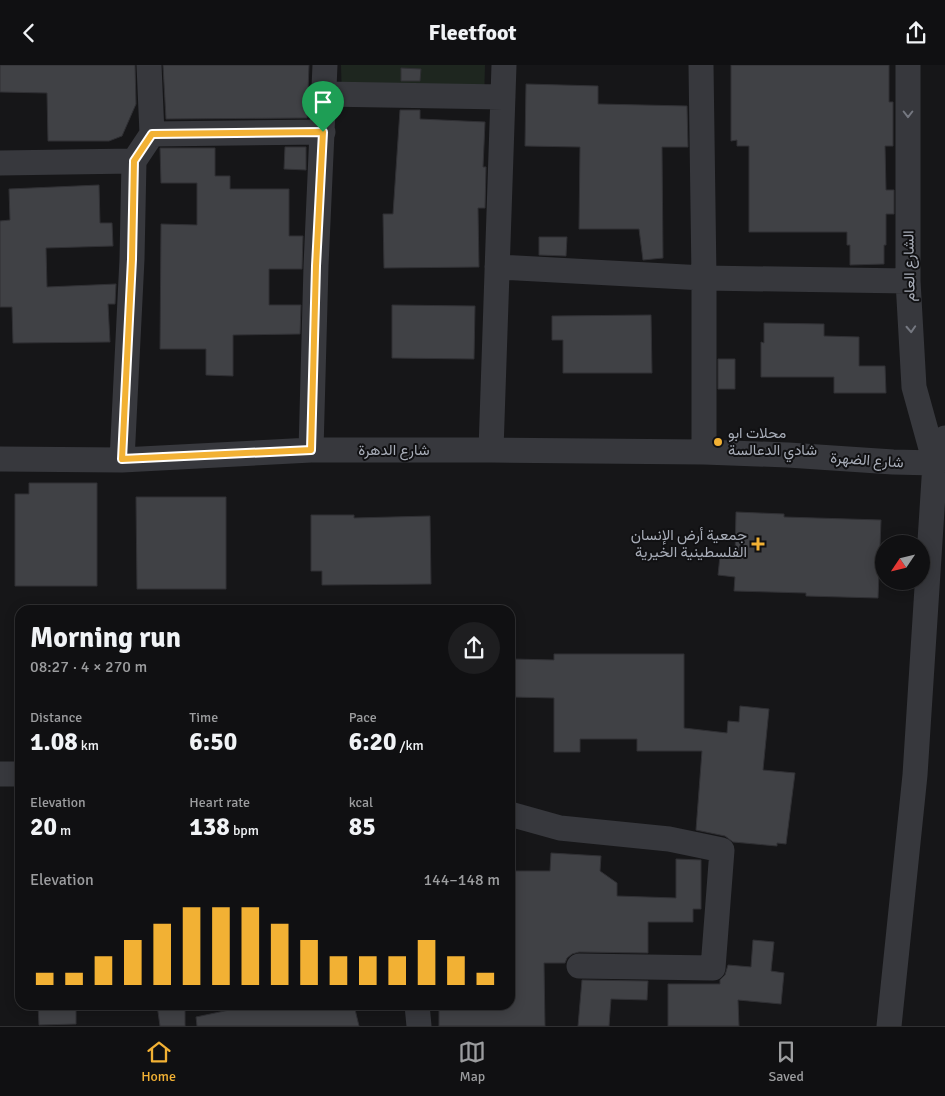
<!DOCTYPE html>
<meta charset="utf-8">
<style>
body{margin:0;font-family:Signika,Vazirmatn,sans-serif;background:#1e1e20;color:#f1f3f6;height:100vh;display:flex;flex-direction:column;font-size:19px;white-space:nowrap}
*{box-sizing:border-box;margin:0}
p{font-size:16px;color:#9c9d9f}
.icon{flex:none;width:28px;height:28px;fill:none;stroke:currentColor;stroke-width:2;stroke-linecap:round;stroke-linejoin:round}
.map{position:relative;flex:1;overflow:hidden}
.side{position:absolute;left:15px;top:540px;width:500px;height:405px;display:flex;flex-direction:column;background:#101012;border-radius:15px;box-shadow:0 2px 12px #0003,0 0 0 1px #303032}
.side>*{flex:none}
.needle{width:32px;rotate:235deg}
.buttons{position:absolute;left:875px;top:470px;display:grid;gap:10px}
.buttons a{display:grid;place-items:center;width:55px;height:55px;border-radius:50%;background:#101012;box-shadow:0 2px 12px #0003,0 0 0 1px #303032;font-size:25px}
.pin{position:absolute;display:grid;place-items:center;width:42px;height:42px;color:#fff;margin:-51px -21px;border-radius:50% 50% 50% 0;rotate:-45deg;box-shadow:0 0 5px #0007}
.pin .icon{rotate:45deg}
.round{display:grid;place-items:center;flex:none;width:52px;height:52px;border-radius:26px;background:#1e1e20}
.overview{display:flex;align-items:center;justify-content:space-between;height:85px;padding:0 15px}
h1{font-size:28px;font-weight:800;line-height:38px}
.stats{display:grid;grid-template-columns:repeat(3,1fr);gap:8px;height:85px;padding:5px 15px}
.stats div{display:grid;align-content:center}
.stats b{font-size:25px;font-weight:800}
.stats small{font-size:14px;font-weight:400}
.stats p{font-size:14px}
.chart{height:140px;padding:10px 15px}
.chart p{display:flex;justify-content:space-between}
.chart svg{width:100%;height:90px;margin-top:5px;stroke:#f2b134;stroke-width:6}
header{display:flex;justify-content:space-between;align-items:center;height:65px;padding:0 15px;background:#101012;font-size:22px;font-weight:800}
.dock{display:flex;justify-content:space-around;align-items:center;height:70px;border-top:1px solid #303032;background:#101012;font-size:14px;color:#9c9d9f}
.dock a{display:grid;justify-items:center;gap:2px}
.dock .selected{color:#f2b134}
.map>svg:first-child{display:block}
.green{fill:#1e261f}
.building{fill:#404145;stroke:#303034}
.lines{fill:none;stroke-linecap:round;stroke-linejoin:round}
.minor{stroke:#37383d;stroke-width:25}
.oneway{stroke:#757881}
.route-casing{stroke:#fff;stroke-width:10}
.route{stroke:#f2b134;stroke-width:6}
.poi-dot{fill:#f2b134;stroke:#111113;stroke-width:2}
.labels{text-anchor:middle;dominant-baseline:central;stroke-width:4;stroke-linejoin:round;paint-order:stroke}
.street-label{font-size:15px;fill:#a8adb8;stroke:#111113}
.poi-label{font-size:15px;fill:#a8adb8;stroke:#111113;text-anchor:start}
</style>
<header><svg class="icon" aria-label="back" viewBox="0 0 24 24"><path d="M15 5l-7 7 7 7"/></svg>Fleetfoot<svg class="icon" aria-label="share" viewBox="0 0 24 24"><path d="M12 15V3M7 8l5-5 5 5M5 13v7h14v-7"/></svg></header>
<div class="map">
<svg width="945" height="961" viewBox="0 0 945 961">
<rect width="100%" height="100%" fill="#161618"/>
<path class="green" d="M 341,0 L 485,0 L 484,36 L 342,39 Z"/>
<path class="building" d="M 0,0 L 135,0 L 136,39 L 122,71 L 109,76 L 48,76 L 47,28 L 0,27 Z
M 163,0 L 309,0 L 307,53 L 166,54 Z
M 731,0 L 889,0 L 889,37 L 893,37 L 893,81 L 885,81 L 886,125 L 894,125 L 894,149 L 886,149 L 886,180 L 884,180 L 884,199 L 850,200 L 850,180 L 847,180 L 847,167 L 749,167 L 749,81 L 737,81 L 737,75 L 731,76 Z
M 401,3 L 421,4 L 420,16 L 401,16 Z
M 526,19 L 598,21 L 598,39 L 687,41 L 688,82 L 662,82 L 663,193 L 643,195 L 639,164 L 579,164 L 580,82 L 525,81 Z
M 400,45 L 420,45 L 420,54 L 485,57 L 483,102 L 486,102 L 485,143 L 478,143 L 479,202 L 384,203 L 383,149 L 393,149 Z
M 285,82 L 306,82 L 306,105 L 284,104 Z
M 160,83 L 215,83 L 215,111 L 230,111 L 230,124 L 289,124 L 289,171 L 303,171 L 302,204 L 269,204 L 269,240 L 301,240 L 300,269 L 233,270 L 233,311 L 206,310 L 206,284 L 160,284 L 161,159 L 197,160 L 197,118 L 161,118 Z
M 99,120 L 100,158 L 112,158 L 113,181 L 46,183 L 47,222 L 116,219 L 115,239 L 108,239 L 110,277 L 13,278 L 12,242 L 0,242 L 0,156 L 10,155 L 9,124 Z
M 539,172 L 567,172 L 566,191 L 539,190 Z
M 392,240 L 475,241 L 474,294 L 392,293 Z
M 651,250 L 652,308 L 563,308 L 563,275 L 552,275 L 552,251 Z
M 764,258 L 824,259 L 824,271 L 859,272 L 859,301 L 885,301 L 886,328 L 834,328 L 834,312 L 761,312 L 761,277 L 764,278 Z
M 718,294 L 735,294 L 735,324 L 718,324 Z
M 29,418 L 97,418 L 97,521 L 15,521 L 15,429 L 29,429 Z
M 136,432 L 226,432 L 226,524 L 137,524 Z
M 736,447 L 784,449 L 784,452 L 881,455 L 878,533 L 806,531 L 806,528 L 734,526 L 735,512 L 718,510 L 720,491 L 735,492 Z
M 311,450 L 354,450 L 354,453 L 430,451 L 431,519 L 322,520 L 322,506 L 311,506 Z
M 554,589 L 684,589 L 684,663 L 727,668 L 728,656 L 739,657 L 740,641 L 769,644 L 763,705 L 795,708 L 786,779 L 777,778 L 777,781 L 733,777 L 725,771 L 696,765 L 702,686 L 637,686 L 637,674 L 580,674 L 580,687 L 554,687 L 554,633 L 512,632 L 513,594 L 554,595 Z
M 551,788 L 601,791 L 600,806 L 617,818 L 617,831 L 676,833 L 676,794 L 701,795 L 701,844 L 693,844 L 693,857 L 648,857 L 648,888 L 579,887 L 572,889 L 567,893 L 565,898 L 544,898 L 545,961 L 439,961 L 439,940 L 510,940 L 510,806 L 550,806 Z
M 753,875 L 774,877 L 771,906 L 784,908 L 781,939 L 738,935 L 739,961 L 668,961 L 668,919 L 720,919 L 720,915 L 725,910 L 728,900 L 751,902 Z
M 582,915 L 648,916 L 647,935 L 611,934 L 609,961 L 578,961 Z
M 38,940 L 76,940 L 76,959 L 39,960 Z
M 157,940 L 185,940 L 185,961 L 160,961 Z
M 253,940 L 354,940 L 359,961 L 197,961 L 196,952 Z"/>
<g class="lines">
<path class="minor" d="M 701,0 L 704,213 L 704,387
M 908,0 L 908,216 L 914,322 L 935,398
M 324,29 L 503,32
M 152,69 L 323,67
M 0,98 L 134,96
M 497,202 L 704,213 L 908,216
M 311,385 L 316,201 L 325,0
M 491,385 L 504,0
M 0,394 L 122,395 L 311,385 L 491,385 L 704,387 L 788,390 L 893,397 L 935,398 L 945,393
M 122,395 L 132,194 L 134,96 L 152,69 L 149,0
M 0,709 L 20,709
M 510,749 L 560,763 L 669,774 L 722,785 L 713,903 L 579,901
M 417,940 L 419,961
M 889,961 L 915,710 L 935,398 L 945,373"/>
</g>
<defs><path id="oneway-chevron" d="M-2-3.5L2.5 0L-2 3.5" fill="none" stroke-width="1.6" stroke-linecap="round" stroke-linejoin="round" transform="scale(1.25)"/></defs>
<g class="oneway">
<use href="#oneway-chevron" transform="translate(908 49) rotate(90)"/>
<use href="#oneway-chevron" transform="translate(911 264) rotate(87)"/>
</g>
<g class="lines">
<defs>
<path id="route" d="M 323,67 L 316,201 L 311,385 L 122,394 L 132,194 L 134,96 L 152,69 Z"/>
</defs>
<use href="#route" class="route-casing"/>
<use href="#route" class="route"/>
</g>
<g class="poi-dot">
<circle cx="718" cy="377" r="5"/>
<path d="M755.5 471.5h5v5h5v5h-5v5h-5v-5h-5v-5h5z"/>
</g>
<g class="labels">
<g class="street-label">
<text transform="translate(909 201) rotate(-91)">الشارع العام</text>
<text x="394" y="385">شارع الدهرة</text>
<text transform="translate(867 395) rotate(4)">شارع الضهرة</text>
</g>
<g class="poi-label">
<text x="728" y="368">محلات ابو<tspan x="728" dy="17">شادي الدعالسة</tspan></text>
<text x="747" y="470" text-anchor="end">جمعية أرض الإنسان<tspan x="747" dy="17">الفلسطينية الخيرية</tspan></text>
</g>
</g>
</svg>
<div class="buttons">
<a><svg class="needle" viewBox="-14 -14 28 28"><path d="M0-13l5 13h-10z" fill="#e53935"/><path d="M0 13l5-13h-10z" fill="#9c9d9f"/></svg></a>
</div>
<div class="pin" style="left:323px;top:67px;background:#1e9e55"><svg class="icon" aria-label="arrive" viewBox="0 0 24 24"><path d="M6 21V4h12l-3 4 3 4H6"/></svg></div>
<section class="side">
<div class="overview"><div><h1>Morning run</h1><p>08:27 · 4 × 270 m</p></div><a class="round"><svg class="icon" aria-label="share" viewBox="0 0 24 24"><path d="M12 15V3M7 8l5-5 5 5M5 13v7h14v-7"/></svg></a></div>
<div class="stats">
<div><p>Distance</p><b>1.08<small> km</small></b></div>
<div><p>Time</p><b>6:50</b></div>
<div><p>Pace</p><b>6:20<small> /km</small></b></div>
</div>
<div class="stats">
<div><p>Elevation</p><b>20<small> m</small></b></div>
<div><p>Heart rate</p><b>138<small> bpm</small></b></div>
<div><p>kcal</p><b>85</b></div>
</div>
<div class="chart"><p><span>Elevation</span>144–148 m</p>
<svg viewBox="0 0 160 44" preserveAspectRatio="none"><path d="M5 44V38M15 44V38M25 44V30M35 44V22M45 44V14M55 44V6M65 44V6M75 44V6M85 44V14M95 44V22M105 44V30M115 44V30M125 44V30M135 44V22M145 44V30M155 44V38"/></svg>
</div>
</section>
</div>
<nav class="dock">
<a class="selected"><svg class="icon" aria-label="home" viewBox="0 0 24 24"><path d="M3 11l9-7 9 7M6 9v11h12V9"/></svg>Home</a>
<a><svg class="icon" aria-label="map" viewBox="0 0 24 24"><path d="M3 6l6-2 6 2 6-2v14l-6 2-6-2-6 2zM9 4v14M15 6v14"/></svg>Map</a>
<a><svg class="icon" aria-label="saved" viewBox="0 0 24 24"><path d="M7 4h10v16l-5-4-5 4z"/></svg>Saved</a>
</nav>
